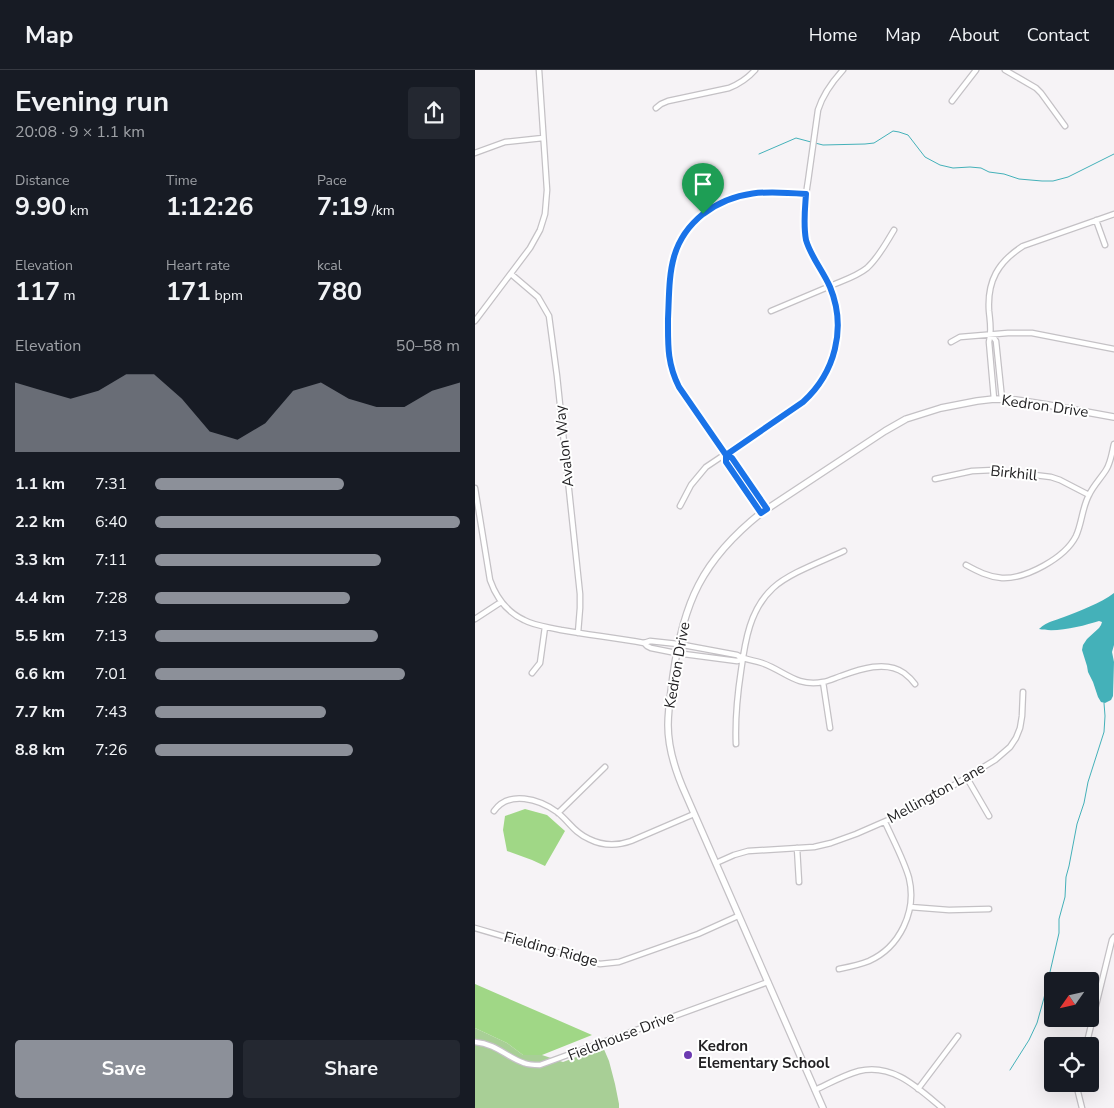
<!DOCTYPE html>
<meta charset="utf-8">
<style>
body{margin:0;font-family:"Nunito Sans",sans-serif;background:#242831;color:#f1f3f6;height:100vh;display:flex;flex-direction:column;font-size:19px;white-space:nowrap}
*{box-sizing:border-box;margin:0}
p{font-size:16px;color:#9ea1a6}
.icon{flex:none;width:28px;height:28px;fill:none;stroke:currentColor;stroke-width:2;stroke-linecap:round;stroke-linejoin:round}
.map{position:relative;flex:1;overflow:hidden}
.drawer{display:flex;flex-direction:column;background:#171b24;width:475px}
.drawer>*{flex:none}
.needle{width:32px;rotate:236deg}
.fabs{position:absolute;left:569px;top:902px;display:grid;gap:10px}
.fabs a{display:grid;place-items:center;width:55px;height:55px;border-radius:5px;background:#171b24;box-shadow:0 5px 20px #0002;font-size:25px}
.pin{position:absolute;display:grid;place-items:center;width:42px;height:42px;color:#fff;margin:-51px -21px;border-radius:50% 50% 50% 0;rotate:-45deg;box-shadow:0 0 5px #0007}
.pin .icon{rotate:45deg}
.round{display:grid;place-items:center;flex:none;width:52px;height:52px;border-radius:5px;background:#242831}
.head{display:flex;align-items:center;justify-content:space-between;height:85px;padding:0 15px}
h1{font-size:28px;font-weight:700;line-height:38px}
.stats{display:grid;grid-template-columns:repeat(3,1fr);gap:8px;height:85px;padding:5px 15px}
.stats div{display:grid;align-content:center}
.stats b{font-size:25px;font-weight:700}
.stats small{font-size:14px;font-weight:400}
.stats p{font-size:14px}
.chart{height:140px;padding:10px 15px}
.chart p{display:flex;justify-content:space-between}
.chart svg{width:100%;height:90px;margin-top:5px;fill:#8c9099;opacity:.7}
.action{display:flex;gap:10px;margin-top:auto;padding:10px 15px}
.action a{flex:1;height:58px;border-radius:5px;background:#8c9099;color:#fff;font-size:20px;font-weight:700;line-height:58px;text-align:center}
.action a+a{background:#242831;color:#f1f3f6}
ul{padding:0 15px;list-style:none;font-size:16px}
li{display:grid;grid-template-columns:80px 60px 1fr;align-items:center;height:38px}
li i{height:12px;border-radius:6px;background:#8c9099}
header{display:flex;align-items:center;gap:30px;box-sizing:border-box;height:70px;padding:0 25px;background:#171b24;border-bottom:1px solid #363941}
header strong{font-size:24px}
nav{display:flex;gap:28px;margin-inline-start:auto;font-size:18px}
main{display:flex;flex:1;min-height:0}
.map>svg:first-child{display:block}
.green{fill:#a8cf96}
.forest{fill:#a0d786}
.water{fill:#44b1b9}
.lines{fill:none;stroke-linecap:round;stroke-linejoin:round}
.stream{stroke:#44b1b9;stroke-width:1}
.street-casing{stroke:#c4c1c5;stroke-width:7}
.secondary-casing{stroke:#c4c1c5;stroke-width:8}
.street{stroke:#fff;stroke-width:4.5}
.secondary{stroke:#fff;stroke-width:5.5}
.route-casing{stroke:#fff;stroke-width:10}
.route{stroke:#1a73e8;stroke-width:6}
.poi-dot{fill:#6c3ab1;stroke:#fff;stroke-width:2}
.labels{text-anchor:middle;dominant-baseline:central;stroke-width:4;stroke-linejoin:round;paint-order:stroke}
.street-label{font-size:15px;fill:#232224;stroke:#fff}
.poi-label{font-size:15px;font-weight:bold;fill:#232224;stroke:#fff;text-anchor:start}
</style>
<header>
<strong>Map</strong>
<nav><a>Home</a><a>Map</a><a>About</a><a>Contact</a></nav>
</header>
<main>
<section class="drawer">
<div class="head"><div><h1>Evening run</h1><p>20:08 · 9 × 1.1 km</p></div><a class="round"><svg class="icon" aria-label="share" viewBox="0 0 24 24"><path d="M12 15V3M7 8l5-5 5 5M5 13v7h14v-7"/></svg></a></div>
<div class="stats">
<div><p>Distance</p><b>9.90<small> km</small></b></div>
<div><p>Time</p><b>1:12:26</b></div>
<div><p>Pace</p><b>7:19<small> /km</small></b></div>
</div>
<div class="stats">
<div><p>Elevation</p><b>117<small> m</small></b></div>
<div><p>Heart rate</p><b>171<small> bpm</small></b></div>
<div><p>kcal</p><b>780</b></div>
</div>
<div class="chart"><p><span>Elevation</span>50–58 m</p>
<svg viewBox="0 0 160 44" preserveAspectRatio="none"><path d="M0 44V10L10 14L20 18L30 14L40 6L50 6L60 18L70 34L80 38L90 30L100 14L110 10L120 18L130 22L140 22L150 14L160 10V44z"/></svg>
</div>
<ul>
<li><b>1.1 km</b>7:31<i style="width:62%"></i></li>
<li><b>2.2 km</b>6:40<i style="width:100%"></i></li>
<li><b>3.3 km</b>7:11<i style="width:74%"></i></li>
<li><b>4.4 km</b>7:28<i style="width:64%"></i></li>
<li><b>5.5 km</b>7:13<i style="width:73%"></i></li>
<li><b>6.6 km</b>7:01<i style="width:82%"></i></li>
<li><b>7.7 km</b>7:43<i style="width:56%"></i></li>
<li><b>8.8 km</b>7:26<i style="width:65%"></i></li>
</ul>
<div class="action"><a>Save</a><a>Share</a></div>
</section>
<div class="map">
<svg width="639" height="1038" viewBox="0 0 639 1038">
<rect width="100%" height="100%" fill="#f6f3f6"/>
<path class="green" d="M 0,958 L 32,973 L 48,985 L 67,985 L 88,992 L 128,977 L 134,991 L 140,1014 L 144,1034 L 144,1038 L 0,1038 Z"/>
<path class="forest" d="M 50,739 L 72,745 L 90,761 L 70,796 L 57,790 L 32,781 L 28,760 L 30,746 Z
M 0,914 L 117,965 L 67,985 L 48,985 L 32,973 L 0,958 Z"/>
<path class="water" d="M 639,523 L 639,575 L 637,582 L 639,592 L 638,626 L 636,630 L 630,633 L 626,632 L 623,627 L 618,612 L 613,602 L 612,596 L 607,580 L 608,575 L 612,569 L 624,558 L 626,555 L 627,552 L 624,551 C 608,556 582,563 564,559 C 573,551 579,551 589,547 C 604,541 626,533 639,523 Z"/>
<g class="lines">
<path class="stream" d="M 340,73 L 348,75 L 390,74 L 399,73 L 418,61 L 424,62 L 433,65 L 450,87 L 465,95 L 478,98 L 495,97 L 506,98 L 514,102 L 529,104 L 544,109 L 567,111 L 578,111 L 593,107 L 639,84
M 284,84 L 321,68 L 336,72
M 535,1000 L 554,970 L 562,953 L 569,928 L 584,863 L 584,849 L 590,827 L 591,807 L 594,796 L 602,754 L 609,733 L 613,712 L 629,662 L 630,646 L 629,633"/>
<defs>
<path id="street" d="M 530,0 L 561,18 L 566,23 L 590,56
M 477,31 L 501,0
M 181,38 L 186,34 L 193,31 L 254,18 C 264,14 273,8 280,0
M 0,83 L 30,72 L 68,68
M 621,150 L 630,175
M 36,204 L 63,227 L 74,246 L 82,306 L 105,524 L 105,538 L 103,563
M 296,241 C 315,233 334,225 353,217 C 366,211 381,207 392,198 C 404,187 411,173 419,160
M 0,251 L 55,178 L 65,160 L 70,144 L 72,120 L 64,0
M 516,264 L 521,271 L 527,329
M 476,272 L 485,267 L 533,263 L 557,263 L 639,279
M 519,329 L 514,272 C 517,261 515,252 514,241 C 512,211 523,192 548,176 L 639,144
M 251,385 L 257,388 L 292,439
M 460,409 L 497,401 L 519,400 L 576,407 L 585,410 L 614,425
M 0,418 L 15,510 C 21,527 32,542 49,550 C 60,556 73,557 86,560 C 114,565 142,568 169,573 L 175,571 L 203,574 L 262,585 C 270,590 278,590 287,593 C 310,601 321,617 348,612 C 354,611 360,608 366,606 C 385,599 411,590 429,603 C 433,606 437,610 440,614
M 205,436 L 216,415 L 231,397 L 328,332 C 360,303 372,258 355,217 C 346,195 330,178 329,154 C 328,137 332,120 334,104 C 337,83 340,61 343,40 C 348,24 357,12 368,0
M 286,443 L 251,392 L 251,385 L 205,317 C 190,288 193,269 193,239 C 194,225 193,211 196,197 C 204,158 238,127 278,123 C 296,121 314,123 331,124
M 491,495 C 502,501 513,507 527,508 C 551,509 590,488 601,466 C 607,453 607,438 614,425 C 618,416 626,408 631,400 C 636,392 637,382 639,374
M 0,549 L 26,532
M 169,573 L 172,576 L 176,578 L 201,583 L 262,591 L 268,589
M 57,603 L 65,593 L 70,557
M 348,612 L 355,658
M 261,674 C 260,648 262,627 266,601 C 270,571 275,539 298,518 C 314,503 348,491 369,481
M 492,708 L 514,746
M 19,741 C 34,720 64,729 82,742 C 94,751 98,762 114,769 C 128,776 142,776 156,771 L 219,744
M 83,743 L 130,697
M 322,778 L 324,812
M 241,793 L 259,785 L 273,781 L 339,777 L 356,773 L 381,764 L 443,737 L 520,690 L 535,677 L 541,668 L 545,658 L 547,646 L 548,622
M 435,837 L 474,840 L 514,839
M 0,858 L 116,892 L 125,894 L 144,892 L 223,864 L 263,846
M 364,899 C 374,897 384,895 394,891 C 425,877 442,841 434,808 C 429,790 418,770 410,752
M 0,972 C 22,974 31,987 49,993 C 54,995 59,995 65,995 L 293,912
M 611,976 L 637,870 L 639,867
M 603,1014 L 603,1022 L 607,1038
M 443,1019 L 483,966
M 340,1020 C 355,1013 369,1005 384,1001 C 418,993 443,1018 467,1038"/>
<path id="secondary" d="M 348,1038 L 211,725 C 201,703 193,680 193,655 C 193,639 196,622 198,606 C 208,533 227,490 286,443 L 410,361 L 431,349 L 466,338 L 502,331 L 519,329 L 541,330 L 573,335 L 639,347"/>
</defs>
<use href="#street" class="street-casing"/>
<use href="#secondary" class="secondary-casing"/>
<use href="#street" class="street"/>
<use href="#secondary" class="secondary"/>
</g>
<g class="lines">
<defs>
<path id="route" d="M 228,144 C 192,173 195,207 193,249 C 193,275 192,293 204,317 L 251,385 L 251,392 L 286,443 L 292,439 L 257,388 L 251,385 L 328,332 C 360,303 372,258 355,217 C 348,201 336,187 331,170 C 328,154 330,139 331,124 C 293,121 261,119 228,144"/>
</defs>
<use href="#route" class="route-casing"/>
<use href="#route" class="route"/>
</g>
<circle class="poi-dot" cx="213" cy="985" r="5"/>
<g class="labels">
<g class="street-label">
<text transform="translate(570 336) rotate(8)">Kedron Drive</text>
<text transform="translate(89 376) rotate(-96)">Avalon Way</text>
<text transform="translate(539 403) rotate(6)">Birkhill</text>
<text transform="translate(202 595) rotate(-80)">Kedron Drive</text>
<text transform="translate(461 723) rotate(-29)">Mellington Lane</text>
<text transform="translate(76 879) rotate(15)">Fielding Ridge</text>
<text transform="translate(146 966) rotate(-21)">Fieldhouse Drive</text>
</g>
<g class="poi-label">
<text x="223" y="976">Kedron<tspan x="223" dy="17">Elementary School</tspan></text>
</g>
</g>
</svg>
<div class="fabs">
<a><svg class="needle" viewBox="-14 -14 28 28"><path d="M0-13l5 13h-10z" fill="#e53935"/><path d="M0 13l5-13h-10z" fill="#9ea1a6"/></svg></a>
<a><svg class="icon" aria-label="locate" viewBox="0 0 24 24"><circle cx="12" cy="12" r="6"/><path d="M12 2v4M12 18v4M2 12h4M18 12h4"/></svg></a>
</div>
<div class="pin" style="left:228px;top:144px;background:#1e9e55"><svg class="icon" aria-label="arrive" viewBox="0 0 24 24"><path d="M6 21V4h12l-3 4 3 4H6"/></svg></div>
</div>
</main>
